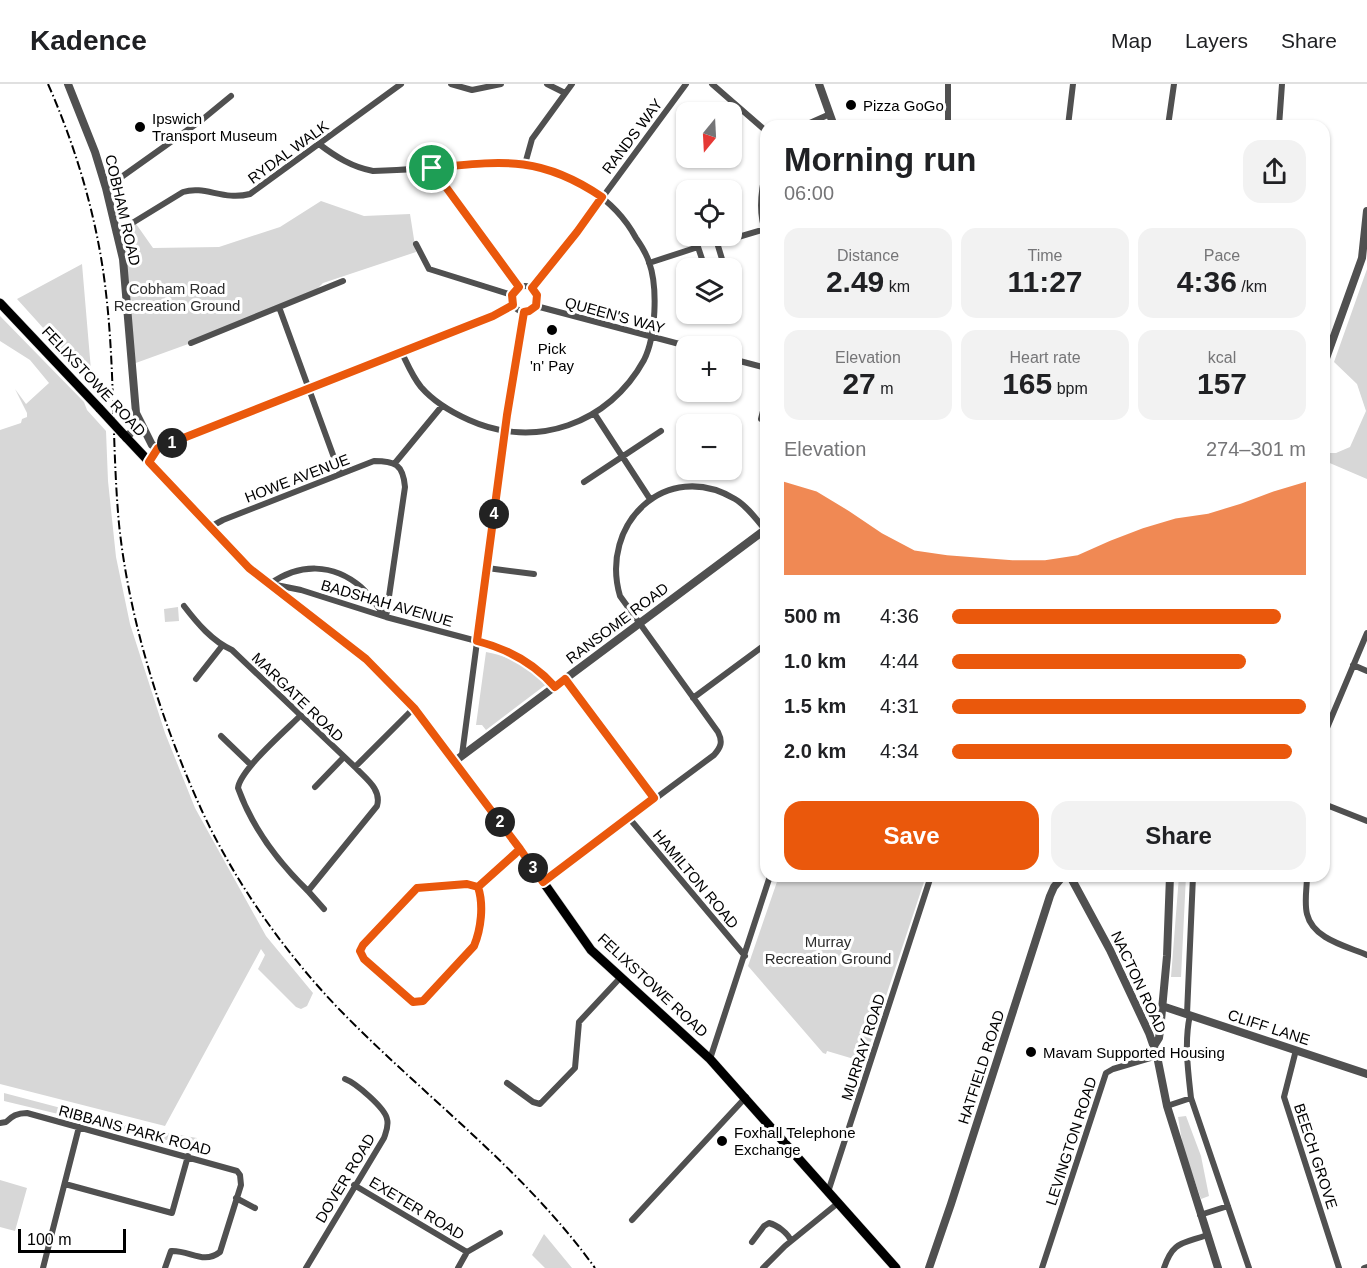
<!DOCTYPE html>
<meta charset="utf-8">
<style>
body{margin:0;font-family:Arial,sans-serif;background:#f2f2f2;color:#202124;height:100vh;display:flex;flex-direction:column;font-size:22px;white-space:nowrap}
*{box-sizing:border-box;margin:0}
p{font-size:20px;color:#757577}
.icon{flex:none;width:33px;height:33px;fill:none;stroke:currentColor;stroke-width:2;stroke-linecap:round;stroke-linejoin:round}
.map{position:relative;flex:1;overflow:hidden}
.details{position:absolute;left:760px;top:36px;width:570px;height:762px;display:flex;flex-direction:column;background:#fff;border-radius:18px;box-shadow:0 2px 4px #0004}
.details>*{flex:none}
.needle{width:39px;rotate:198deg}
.tools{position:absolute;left:676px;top:18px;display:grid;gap:12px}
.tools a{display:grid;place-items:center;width:66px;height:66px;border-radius:12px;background:#fff;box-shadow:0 2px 4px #0004;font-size:30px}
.scale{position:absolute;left:18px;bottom:15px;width:108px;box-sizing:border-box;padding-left:6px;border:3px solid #000;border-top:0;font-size:16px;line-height:21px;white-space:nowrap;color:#000;-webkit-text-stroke:4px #fff;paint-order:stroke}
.pin{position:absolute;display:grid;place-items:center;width:51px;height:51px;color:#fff;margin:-26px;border:3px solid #fff;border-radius:50%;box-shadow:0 2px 6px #0007}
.km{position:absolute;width:30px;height:30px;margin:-15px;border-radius:50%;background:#222;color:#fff;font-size:16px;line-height:30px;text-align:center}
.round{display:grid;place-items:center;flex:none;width:63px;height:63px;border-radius:18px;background:#f2f2f2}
.summary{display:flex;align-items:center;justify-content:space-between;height:102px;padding:0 24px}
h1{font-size:33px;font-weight:700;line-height:45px}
.figures{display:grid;grid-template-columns:repeat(3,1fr);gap:9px;height:102px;padding:6px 24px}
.figures div{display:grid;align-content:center;border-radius:15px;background:#f2f2f2;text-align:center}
.figures b{font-size:30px;font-weight:700}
.figures small{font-size:16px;font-weight:400}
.figures p{font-size:16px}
.chart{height:168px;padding:12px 24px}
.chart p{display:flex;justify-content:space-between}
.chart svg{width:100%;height:108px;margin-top:6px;fill:#ea580c;opacity:.7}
.primary-button{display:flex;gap:12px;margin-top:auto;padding:12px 24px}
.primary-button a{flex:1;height:69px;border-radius:18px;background:#ea580c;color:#fff;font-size:24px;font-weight:700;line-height:69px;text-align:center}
.primary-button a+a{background:#f2f2f2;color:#202124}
ul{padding:0 24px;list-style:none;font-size:20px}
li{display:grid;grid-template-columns:96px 72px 1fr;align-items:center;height:45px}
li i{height:15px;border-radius:8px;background:#ea580c}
header{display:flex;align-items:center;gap:36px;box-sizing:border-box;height:84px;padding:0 30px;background:#fff;border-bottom:2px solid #e0e0e0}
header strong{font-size:28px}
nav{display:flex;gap:33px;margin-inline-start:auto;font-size:21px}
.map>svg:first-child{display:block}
.green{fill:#d7d7d7}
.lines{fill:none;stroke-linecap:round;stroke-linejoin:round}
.primary-casing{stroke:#dbdbdb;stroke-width:10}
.minor{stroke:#505050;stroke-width:6}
.tertiary{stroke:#505050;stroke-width:8}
.primary{stroke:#000;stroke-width:9}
.rail{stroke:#000;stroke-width:2;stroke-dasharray:9 3 1.5 3;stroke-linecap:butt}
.primary-bridge-casing{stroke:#dbdbdb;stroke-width:10;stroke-linecap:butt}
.primary-bridge{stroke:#000;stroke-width:9}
.route-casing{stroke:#fff;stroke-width:12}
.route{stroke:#ea580c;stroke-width:8}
.poi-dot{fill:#000;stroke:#fff;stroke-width:2}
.labels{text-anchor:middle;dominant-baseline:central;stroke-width:6;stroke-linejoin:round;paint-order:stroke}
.poi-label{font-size:15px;fill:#000;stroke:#fff;text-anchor:start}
.street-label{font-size:15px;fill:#000;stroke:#fff}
.park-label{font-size:15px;fill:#2e2e2e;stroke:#fff}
</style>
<header>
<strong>Kadence</strong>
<nav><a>Map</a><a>Layers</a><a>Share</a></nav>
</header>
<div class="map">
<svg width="1367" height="1184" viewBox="0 0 1367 1184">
<rect width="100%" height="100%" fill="#fff"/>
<path class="green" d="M 321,117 L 364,132 L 410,130 L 416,168 L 323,199 L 317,205 L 191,259 L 133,280 L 116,149 L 134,137 L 153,164 L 219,163 L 280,143 Z
M 82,180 L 92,298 L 17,215 Z
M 1367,185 L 1367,395 L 1325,377 L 1324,369 L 1336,369 L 1350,363 L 1366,327 L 1357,300 L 1334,278 Z
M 0,232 L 84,318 L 87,326 L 106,347 L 108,397 L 116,473 L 130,540 L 165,649 L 195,724 L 266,852 L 313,909 L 307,922 L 301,925 L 296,923 L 258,885 L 265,871 L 261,865 L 165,1042 L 0,1000 L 0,346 L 21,339 L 22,335 L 27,333 L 27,329 L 15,305 L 26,320 L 49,299 L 30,276 L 0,257 Z
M 178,523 L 179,537 L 165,538 L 164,525 Z
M 486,568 C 508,572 532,583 548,599 L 486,646 L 482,641 L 476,641 Z
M 779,792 L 926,792 L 864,978 L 827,967 L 826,970 L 823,969 L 748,882 Z
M 1179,792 L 1186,792 L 1181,893 L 1171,893 Z
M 4,1009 L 133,1043 L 197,1054 L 196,1063 L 4,1017 Z
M 1186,1032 L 1201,1072 L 1209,1112 L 1201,1115 L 1183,1063 L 1178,1033 Z
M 0,1096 L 27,1104 L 15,1147 L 0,1143 Z
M 544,1150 L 572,1184 L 545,1184 L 532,1171 Z"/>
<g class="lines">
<defs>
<path id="primary" d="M 0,219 L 100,325
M 123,350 L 249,484 L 366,575 L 414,624 L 520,765 L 591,866 L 710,975 L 896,1184"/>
</defs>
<use href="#primary" class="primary-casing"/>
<path class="minor" d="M 451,0 L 472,6 L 501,0
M 547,0 L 565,9
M 712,0 L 766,47
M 948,0 L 948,42
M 803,42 L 830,30
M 1068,42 L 1073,0
M 1168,42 L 1174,0
M 1279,42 L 1282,0
M 319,60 C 336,73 352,83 373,87 C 399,86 424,85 450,82 C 475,80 501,75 527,80 C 571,89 614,113 636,154 C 641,161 646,169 649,178 C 658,203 656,252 644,276 C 609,340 535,366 469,336 C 451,328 434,318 421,303 C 412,292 407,279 401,267
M 525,80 L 532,55 L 572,0
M 432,84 L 519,203
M 766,86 C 761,106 758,130 766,149
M 106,104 L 203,35 L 231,12
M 116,149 L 183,108 C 205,101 223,117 250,110 L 401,0
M 715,152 L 722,175
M 718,159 L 765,145
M 416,160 L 429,185 L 512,211
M 698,163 L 704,181
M 649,179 L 698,163 L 696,152
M512 215a13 13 0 1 1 26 0a13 13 0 1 1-26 0Z
M 533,204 L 577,148 L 686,0
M 536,222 L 687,262
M 279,223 L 340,390
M 191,259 L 343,197
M 732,275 L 766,284
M 594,329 L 650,415
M 761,335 L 766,315
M 158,364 L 493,232 L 513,221
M 395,379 L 442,322
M 584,398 L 661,347
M 210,443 L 223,436 L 374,377 C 395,377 403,380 405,403 L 386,533
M 487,484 L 534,490
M 270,500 C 299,479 333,479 361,503 C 370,511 377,522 385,532
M 271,500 L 301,506 L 386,533 L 492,561 C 516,571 538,583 555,603
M 184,522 C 197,539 212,557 232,566 L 355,683
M 1353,581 L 1367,587
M 196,595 L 222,562
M 565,595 L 654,714
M 693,614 L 766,560
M 300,632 C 286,646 240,686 238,704 C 252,743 278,778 308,807 L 377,722 C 382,705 365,694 355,683 L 414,624
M 1324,651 L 1367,549
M 221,652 L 251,681
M 462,671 L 507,331 L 524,228
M 315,703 L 343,674
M 1324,720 L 1367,737
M 629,734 L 745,872
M 1307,792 C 1307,804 1304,818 1307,830 C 1313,855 1346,862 1367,871
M 543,798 L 714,671 C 721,663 723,658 718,648 L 620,512 C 599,440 666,374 735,415 C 747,422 757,436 766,447
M 478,803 L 467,800 L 417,804 L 363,861 L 360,867 L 364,875 L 413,918 L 423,917 L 474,862 C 481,845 484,821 478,803 L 520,765
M 308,807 L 324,825
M 1187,930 L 1193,792
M 1190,931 C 1184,958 1188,987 1191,1014 L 1249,1184
M 1296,966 L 1284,1013 L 1339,1184
M 710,975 L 770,792
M 507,999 L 533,1018 L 540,1020 L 575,984 L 579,938 L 620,894
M 1167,1022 L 1191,1014
M 0,1039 L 6,1038 C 12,1032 17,1029 27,1029 L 237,1087 L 240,1091 L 241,1101 L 220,1168 C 203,1181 190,1166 171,1167 L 165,1184
M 65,1100 L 172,1129 L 188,1072
M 354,1101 L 467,1168
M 828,1108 L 931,792
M 236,1114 L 255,1124
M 1200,1131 L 1228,1122
M 632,1136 L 746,1013
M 752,1158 L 764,1142 L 769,1139 C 777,1141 788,1149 791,1157
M 43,1184 L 79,1043
M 306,1184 L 384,1054 C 386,1048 389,1042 387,1035 C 385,1024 356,999 345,995
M 458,1184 L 467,1168 L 500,1149
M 763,1184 L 785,1162 L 838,1119
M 1042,1184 L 1106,989 L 1113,985 L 1157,972
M 1164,1184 C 1173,1157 1182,1160 1207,1151
M 1364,1184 L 1367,1183"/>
<path class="tertiary" d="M 68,0 L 95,68 L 106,104 L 123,175 L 136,329 L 152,361 L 158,364 L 149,378
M 819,0 L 834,42
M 1324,280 L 1362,174 L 1367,127
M 126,354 L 140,339
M 455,677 L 766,445
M 1070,792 L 1110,866 L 1149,949 L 1157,972 L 1167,1022 L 1218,1184
M 1162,922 L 1367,990
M 1154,962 L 1159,954 L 1160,947 L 1167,872 L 1170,792
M 929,1184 L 951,1120 L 1050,812 L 1054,803 L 1063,792"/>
<use href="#primary" class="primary"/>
<path class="rail" d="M 48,0 C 77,66 98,137 106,209 C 115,286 112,364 119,440 C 129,537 162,639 202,727 C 235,798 283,866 337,923 C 422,1011 523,1084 595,1184"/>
<defs>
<path id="primary-bridge" d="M 100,325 L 123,350"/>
</defs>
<use href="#primary-bridge" class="primary-bridge-casing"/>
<use href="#primary-bridge" class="primary-bridge"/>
</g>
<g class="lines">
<defs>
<path id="route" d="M 432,84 L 519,203 L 512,211 L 513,221 L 493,232 L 158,364 L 149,378 L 249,484 L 366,575 L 414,624 L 520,765 L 478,803 L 467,800 L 417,804 L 363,861 L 360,867 L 364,875 L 413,918 L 423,917 L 474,862 C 481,845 484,821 478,803 L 515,770 L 520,765 L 543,798 L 654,714 L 565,595 L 555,603 C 534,579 508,565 477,557 L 507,331 L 524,228 L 529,227 L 536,222 L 537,211 L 532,204 L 577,148 L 602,113 C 540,71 502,77 432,84"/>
</defs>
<use href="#route" class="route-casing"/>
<use href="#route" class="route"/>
</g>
<g class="poi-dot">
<circle cx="851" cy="21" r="6"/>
<circle cx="140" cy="43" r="6"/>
<circle cx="552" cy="246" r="6"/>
<circle cx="1031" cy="968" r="6"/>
<circle cx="722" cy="1057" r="6"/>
</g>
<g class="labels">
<g class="poi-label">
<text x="863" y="21">Pizza GoGo</text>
<text x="152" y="34">Ipswich<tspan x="152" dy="17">Transport Museum</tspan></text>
<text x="552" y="264" text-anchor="middle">Pick<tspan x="552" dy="17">'n' Pay</tspan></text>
<text x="1043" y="968">Mavam Supported Housing</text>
<text x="734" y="1048">Foxhall Telephone<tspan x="734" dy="17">Exchange</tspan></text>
</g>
<g class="street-label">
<text transform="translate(632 52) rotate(-53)">RANDS WAY</text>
<text transform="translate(288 68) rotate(-36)">RYDAL WALK</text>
<text transform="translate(123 126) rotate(77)">COBHAM ROAD</text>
<text transform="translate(615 231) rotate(15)">QUEEN'S WAY</text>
<text transform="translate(94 297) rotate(47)">FELIXSTOWE ROAD</text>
<text transform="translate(297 394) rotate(-21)">HOWE AVENUE</text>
<text transform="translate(387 519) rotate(16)">BADSHAH AVENUE</text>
<text transform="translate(617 539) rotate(-37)">RANSOME ROAD</text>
<text transform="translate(298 613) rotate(44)">MARGATE ROAD</text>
<text transform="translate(696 795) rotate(50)">HAMILTON ROAD</text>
<text transform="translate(1139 898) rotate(65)">NACTON ROAD</text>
<text transform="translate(653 901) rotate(43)">FELIXSTOWE ROAD</text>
<text transform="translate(1269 943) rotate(18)">CLIFF LANE</text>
<text transform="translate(863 963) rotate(-72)">MURRAY ROAD</text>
<text transform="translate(981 983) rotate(-72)">HATFIELD ROAD</text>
<text transform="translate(135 1046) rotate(15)">RIBBANS PARK ROAD</text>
<text transform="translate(1071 1057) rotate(-72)">LEVINGTON ROAD</text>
<text transform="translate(1316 1072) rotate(72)">BEECH GROVE</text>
<text transform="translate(345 1094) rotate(-59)">DOVER ROAD</text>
<text transform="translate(417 1124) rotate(31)">EXETER ROAD</text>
</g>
<g class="park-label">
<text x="177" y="204">Cobham Road<tspan x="177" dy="17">Recreation Ground</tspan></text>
<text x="828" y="857">Murray<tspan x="828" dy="17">Recreation Ground</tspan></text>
</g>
</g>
</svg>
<div class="tools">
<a><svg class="needle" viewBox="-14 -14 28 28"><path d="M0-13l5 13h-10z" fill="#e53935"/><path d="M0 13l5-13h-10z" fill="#757577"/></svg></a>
<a><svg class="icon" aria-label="locate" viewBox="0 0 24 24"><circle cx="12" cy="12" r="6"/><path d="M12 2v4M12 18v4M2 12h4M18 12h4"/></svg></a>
<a><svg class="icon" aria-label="layers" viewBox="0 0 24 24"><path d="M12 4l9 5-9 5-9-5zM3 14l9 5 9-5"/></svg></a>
<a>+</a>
<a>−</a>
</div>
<div class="scale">100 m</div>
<div class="pin" style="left:432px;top:84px;background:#1e9e55"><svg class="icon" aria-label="arrive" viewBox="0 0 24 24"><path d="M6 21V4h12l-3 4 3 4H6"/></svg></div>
<b class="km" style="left:172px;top:359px">1</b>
<b class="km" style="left:500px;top:738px">2</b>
<b class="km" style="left:533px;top:784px">3</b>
<b class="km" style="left:494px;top:430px">4</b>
<section class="details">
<div class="summary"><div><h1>Morning run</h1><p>06:00</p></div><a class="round"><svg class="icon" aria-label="share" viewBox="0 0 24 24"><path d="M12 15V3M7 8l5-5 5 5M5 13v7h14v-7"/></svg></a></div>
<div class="figures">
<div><p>Distance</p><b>2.49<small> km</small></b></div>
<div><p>Time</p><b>11:27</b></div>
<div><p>Pace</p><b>4:36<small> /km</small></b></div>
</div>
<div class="figures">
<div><p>Elevation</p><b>27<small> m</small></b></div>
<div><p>Heart rate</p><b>165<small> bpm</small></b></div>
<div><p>kcal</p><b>157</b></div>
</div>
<div class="chart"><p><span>Elevation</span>274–301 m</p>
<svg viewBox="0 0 160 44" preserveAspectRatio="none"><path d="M0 44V6L10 10L20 18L30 27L40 34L50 36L60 37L70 38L80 38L90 36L100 30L110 25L120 21L130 19L140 15L150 10L160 6V44z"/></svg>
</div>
<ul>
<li><b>500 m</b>4:36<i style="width:93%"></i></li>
<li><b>1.0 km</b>4:44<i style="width:83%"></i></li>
<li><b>1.5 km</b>4:31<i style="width:100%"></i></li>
<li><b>2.0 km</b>4:34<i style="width:96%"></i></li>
</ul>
<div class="primary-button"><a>Save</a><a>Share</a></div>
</section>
</div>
